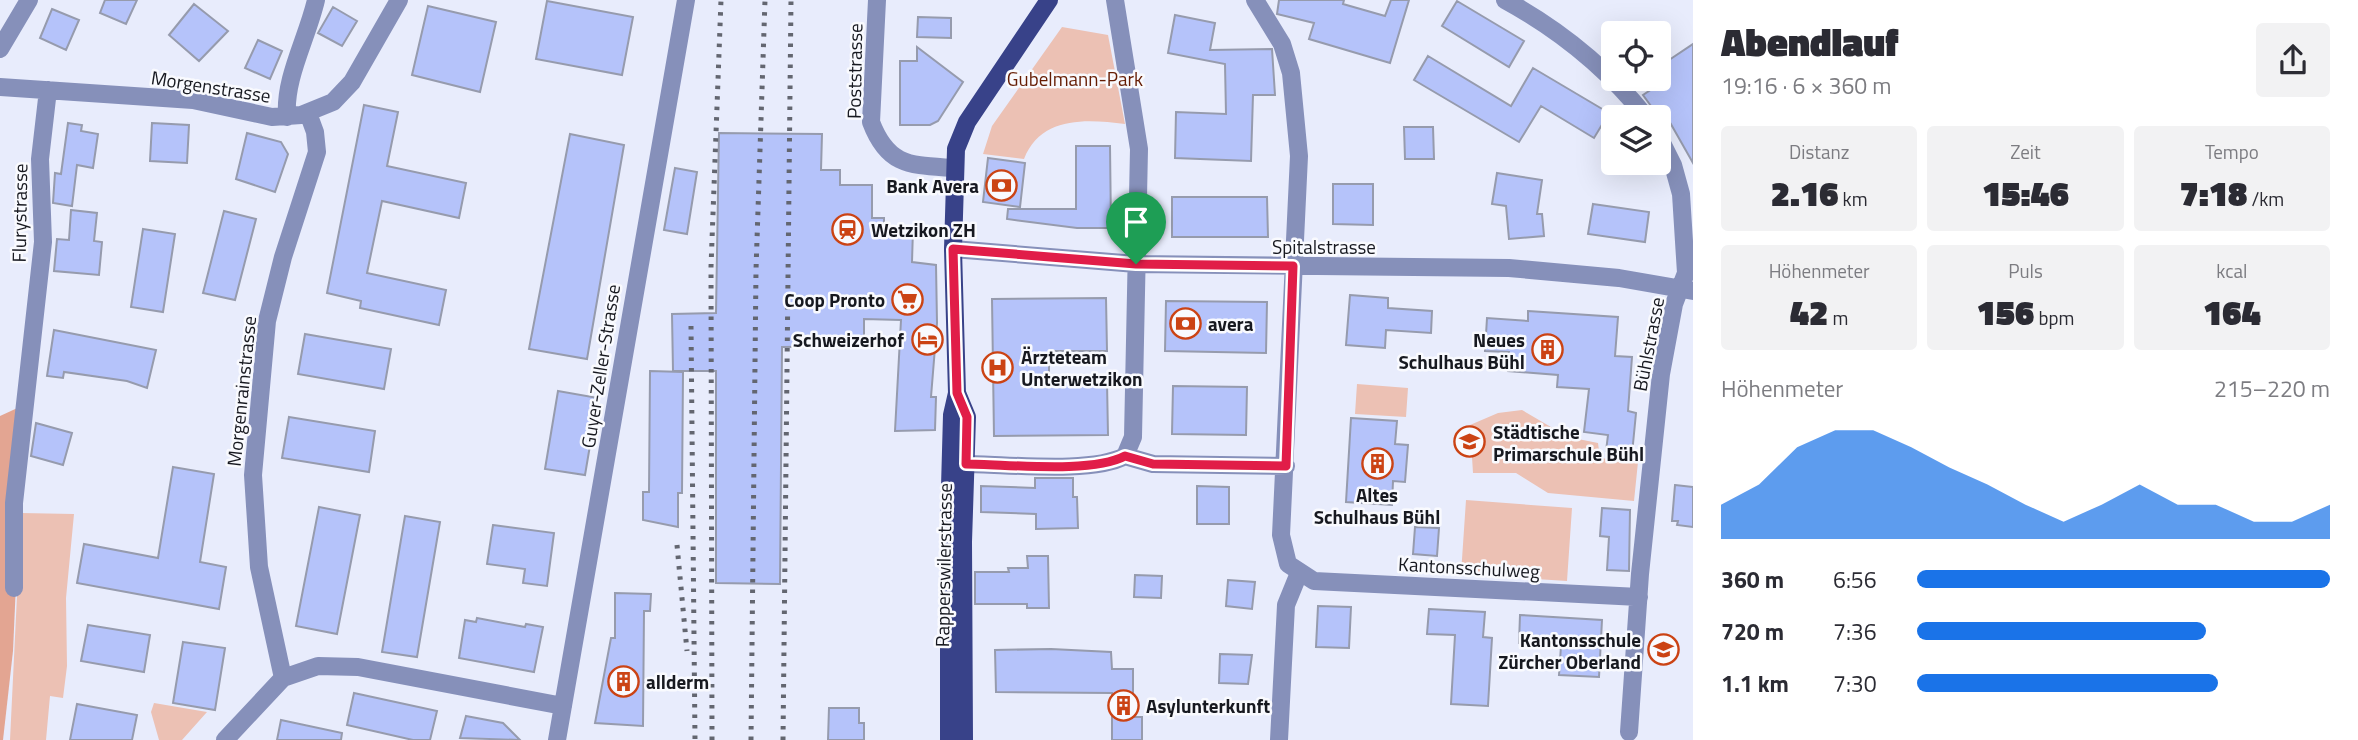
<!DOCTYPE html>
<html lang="de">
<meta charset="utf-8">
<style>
body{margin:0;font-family:"Titillium Web",sans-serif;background:#f2f2f3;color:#2b2b33;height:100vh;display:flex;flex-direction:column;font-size:26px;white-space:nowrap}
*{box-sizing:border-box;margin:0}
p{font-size:23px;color:#7c7c81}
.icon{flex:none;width:38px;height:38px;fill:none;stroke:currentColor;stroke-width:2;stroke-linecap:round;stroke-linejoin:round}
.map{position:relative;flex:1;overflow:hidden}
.drawer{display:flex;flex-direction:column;background:#fff;width:665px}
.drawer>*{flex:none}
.fabs{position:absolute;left:1601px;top:21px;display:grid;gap:14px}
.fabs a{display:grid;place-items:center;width:70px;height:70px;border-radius:7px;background:#fff;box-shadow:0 7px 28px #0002;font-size:35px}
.pin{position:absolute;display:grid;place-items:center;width:60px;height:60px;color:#fff;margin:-72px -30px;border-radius:50% 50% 50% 0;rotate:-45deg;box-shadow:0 0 7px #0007}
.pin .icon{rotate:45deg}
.round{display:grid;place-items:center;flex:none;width:74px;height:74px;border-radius:7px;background:#f2f2f3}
.summary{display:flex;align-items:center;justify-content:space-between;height:119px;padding:0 28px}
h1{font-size:38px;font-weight:800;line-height:52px}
.figures{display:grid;grid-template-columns:repeat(3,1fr);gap:10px;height:119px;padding:7px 28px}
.figures div{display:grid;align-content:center;border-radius:7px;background:#f2f2f3;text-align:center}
.figures b{font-size:35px;font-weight:800}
.figures small{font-size:19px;font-weight:400}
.figures p{font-size:19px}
.chart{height:196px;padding:14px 28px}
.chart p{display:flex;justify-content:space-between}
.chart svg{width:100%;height:126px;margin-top:7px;fill:#1a73e8;opacity:.7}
ul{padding:0 28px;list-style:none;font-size:23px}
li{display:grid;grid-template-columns:112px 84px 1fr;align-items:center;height:52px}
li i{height:18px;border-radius:9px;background:#1a73e8}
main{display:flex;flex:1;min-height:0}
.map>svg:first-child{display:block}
.green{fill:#ecc1b4}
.forest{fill:#e3a592}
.building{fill:#b5c3fa;stroke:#969bad;stroke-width:2}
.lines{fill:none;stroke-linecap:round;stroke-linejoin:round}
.minor{stroke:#8690ba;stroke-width:18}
.major{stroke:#384289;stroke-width:18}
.rail{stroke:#636670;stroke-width:5;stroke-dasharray:3.5 7;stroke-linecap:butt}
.route-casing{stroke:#fff;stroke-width:14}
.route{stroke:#e11d48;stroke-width:9}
.labels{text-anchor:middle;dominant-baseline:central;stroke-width:5;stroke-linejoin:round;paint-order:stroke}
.street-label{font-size:19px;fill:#171920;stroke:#f9fafe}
.park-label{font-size:19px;fill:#651c03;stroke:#f9fafe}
.poi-label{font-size:19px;font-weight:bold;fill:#171920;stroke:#f9fafe;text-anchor:start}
</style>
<main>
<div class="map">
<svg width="1693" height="740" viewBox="0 0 1693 740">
<rect width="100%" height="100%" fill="#e8ecfc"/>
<path class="green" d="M 1062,27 L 1108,35 L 1125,124 C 1086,119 1041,116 1024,159 L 983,154 L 992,126 Z
M 1357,384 L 1408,388 L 1406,417 L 1355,414 Z
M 1522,410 L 1568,437 L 1598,443 L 1600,458 L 1638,462 L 1634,501 L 1548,493 L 1516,473 L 1473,473 L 1470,425 L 1498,413 Z
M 1466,500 L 1572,508 L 1567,581 L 1461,574 Z
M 21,513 L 74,514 L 66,598 L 67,666 L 63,698 L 50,696 L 46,740 L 10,740 Z
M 154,703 L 207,712 L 182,740 L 159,740 L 151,712 Z"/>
<path class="forest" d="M 24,405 L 13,651 L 3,740 L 0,740 L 0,416 Z"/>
<path class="building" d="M 105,0 L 137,0 L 126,24 L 100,13 Z
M 1279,0 L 1344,0 L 1343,4 L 1385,16 L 1391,0 L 1409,0 L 1390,63 L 1309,39 L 1314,23 L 1277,14 Z
M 547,1 L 633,17 L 622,75 L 536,59 Z
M 1457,1 L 1524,41 L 1509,67 L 1442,26 Z
M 194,4 L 228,31 L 199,61 L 169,35 Z
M 428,6 L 496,22 L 480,92 L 412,75 Z
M 333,7 L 357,21 L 342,46 L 318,33 Z
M 52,9 L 79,20 L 66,50 L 40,38 Z
M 1175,15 L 1215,23 L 1210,50 L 1272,49 L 1275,95 L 1253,95 L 1251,161 L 1175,158 L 1176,112 L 1226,114 L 1225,64 L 1168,53 Z
M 918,17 L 951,18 L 951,38 L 917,37 Z
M 258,40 L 282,51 L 270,79 L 245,68 Z
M 1693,44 L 1693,163 L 1668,119 L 1659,125 L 1659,117 L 1643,95 L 1661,83 L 1659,50 L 1669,60 Z
M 917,47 L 963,82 L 938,121 L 930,125 L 900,125 L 900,61 L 917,61 Z
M 1428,56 L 1511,106 L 1533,68 L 1609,113 L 1594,138 L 1541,106 L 1519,142 L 1414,80 Z
M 364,105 L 398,112 L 387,166 L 466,183 L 459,218 L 382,201 L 367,273 L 446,290 L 439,325 L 360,308 L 361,301 L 327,293 Z
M 68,123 L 82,125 L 81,131 L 98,134 L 93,168 L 77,165 L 72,206 L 53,203 L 55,173 L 61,174 Z
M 152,123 L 189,125 L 187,163 L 150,161 Z
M 1404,127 L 1433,127 L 1434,159 L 1405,159 Z
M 247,133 L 281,142 L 288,154 L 275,192 L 236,179 Z
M 719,133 L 822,134 L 821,170 L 840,170 L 840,185 L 872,185 L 872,218 L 884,218 L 884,229 L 913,229 L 912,262 L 936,265 L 937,323 L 931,397 L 936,397 L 935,430 L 895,431 L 901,320 L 864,319 L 864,346 L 782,347 L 780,584 L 716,583 L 716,371 L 673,371 L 672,314 L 716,313 Z
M 570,134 L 624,145 L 587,359 L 529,349 Z
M 1076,146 L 1110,146 L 1111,228 L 1077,228 L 1007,219 L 1008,209 L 1076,209 Z
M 988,158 L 1025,163 L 1020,207 L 983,202 Z
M 675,168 L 697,172 L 687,234 L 664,230 Z
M 1497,173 L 1542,180 L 1537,214 L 1542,214 L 1544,236 L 1509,239 L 1506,206 L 1492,204 Z
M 1333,184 L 1373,184 L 1373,225 L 1333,224 Z
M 1172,197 L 1267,197 L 1268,237 L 1172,237 Z
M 1593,204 L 1649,212 L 1645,242 L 1588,234 Z
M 71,210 L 97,213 L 94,241 L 102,242 L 99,275 L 54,271 L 57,239 L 69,240 Z
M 224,211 L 256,219 L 235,300 L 203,293 Z
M 143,229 L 175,234 L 163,312 L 131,307 Z
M 1350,295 L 1388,298 L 1388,308 L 1432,311 L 1431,333 L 1386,330 L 1385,348 L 1346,345 Z
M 1106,298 L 1107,351 L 1049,351 L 1049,383 L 1107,382 L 1108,435 L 994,436 L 992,299 Z
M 1166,301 L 1267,302 L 1266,353 L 1165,351 Z
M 1528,311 L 1618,317 L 1615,356 L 1632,357 L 1628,411 L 1636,413 L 1632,454 L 1606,451 L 1608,435 L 1584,432 L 1589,389 L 1557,387 L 1558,375 L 1508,371 L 1509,352 L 1485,351 L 1487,318 L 1528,321 Z
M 54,330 L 156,350 L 147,388 L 127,381 L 64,372 L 63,378 L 47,376 Z
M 305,334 L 391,349 L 384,389 L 298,374 Z
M 650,371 L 683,372 L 682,493 L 678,493 L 678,527 L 643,520 L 643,492 L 649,492 Z
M 1173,386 L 1247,387 L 1246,435 L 1172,434 Z
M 558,391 L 598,398 L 585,475 L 545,469 Z
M 289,417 L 375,431 L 369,472 L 282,458 Z
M 1351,418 L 1397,421 L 1395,444 L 1408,445 L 1405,482 L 1393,481 L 1392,505 L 1346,502 Z
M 36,423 L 72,433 L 63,465 L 31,456 Z
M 173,467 L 214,474 L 200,562 L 226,567 L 219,609 L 77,583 L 84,544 L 158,558 Z
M 1035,478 L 1073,478 L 1073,497 L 1077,497 L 1078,528 L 1036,529 L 1036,514 L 981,512 L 981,486 L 1035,488 Z
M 1675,485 L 1693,487 L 1693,527 L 1677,525 L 1678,521 L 1672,521 Z
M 1197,486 L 1229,487 L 1229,524 L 1197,524 Z
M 319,507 L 360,515 L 337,634 L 296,626 Z
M 1602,508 L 1630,510 L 1629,571 L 1607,570 L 1609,537 L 1600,536 Z
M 405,516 L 440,522 L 417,657 L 382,652 Z
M 493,525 L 554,533 L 547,586 L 523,583 L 525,569 L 487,564 Z
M 1415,527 L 1439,528 L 1437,556 L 1413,554 Z
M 1027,556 L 1048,556 L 1049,608 L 1027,608 L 1027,604 L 975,604 L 975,572 L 1009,572 L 1008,568 L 1028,568 Z
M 1135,575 L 1162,576 L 1161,598 L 1134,597 Z
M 1228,580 L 1255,582 L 1252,609 L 1226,606 Z
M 615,593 L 651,594 L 650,611 L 644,611 L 643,726 L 595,723 L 611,638 L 615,638 Z
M 1318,606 L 1351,607 L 1349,648 L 1316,647 Z
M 1429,609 L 1485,612 L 1483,637 L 1492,638 L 1488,706 L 1451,704 L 1455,635 L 1427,634 Z
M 1520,615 L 1602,620 L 1599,677 L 1559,675 L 1561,646 L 1519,643 Z
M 477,618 L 525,627 L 526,624 L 543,627 L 534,672 L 459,658 L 465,620 L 476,622 Z
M 88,625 L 150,635 L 144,672 L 81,661 Z
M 183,642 L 225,648 L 215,710 L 173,703 Z
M 1051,649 L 1111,652 L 1112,669 L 1133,669 L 1133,717 L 1142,717 L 1142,740 L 1112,740 L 1112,693 L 996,692 L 995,650 Z
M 1220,654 L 1252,655 L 1248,684 L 1219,683 Z
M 354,693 L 437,711 L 430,740 L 413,740 L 347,725 Z
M 77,704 L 137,715 L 132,740 L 70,740 Z
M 829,708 L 859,708 L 859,723 L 864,723 L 864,740 L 828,740 Z
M 466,716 L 503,723 L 520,740 L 460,738 Z
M 281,720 L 342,733 L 341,740 L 277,740 Z"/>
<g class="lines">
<path class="minor" d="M 877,0 L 871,122 C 888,167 911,165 954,168
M 1115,0 L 1139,149 L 1133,437 L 1125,456
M 1255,0 L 1282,44 L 1291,73 L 1299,156 L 1281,535 L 1288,564 L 1314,581 L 1639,597
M 1505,0 C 1560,30 1607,68 1646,117
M 0,49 L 29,0
M 0,87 L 193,100 L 272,117 L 301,115 L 333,102 L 352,82 L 399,0
M 287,117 C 284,78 307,39 316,0
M 953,249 L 1136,264 L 1509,268 L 1619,278 L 1693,291
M 966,464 C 1006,464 1092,474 1125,456 L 1153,464 L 1286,466
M 14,588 L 14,503 L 43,242 L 40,159 L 48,90
M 283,678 L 259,567 L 253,475 L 267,321 L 283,257 L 317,152 L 315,132 L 308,113
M 1629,732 L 1640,574 L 1661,374 L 1674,304 L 1686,273 L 1681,194 L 1673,165 L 1659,137
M 225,740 L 283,678 L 318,666 L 358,667 L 563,706
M 557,740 L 686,0
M 1279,740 L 1286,605 L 1299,573"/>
<path class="major" d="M 957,393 L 967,417 L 963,542 L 964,740
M 949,740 L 949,523 L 952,415 L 957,393 L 953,249 L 956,149 L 967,122 L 1049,0"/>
<path class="rail" d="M 691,326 L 695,740
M 677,545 L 687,651
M 712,740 L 711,267 L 721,0
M 751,740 L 756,270 L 765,0
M 783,740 L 791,0"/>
</g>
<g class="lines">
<defs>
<path id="route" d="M 953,249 L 1136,264 L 1293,266 L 1286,466 L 1153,464 L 1125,456 C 1091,474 1006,464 966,464 L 967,417 L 957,393 Z"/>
</defs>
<use href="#route" class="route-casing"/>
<use href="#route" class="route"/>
</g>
<defs>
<symbol id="bank-ring" viewBox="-11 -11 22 22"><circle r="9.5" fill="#f9fafe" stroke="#cb4314" stroke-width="1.5"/><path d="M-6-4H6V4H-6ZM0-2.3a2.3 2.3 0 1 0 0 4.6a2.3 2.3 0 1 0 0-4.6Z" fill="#cb4314"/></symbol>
<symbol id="station-ring" viewBox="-11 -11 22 22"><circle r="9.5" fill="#f9fafe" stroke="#cb4314" stroke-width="1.5"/><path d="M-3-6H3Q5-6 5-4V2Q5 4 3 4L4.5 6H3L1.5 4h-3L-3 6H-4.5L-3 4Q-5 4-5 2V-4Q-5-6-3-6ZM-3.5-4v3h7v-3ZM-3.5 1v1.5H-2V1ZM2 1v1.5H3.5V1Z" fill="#cb4314"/></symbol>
<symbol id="supermarket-ring" viewBox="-11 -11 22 22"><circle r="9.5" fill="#f9fafe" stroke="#cb4314" stroke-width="1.5"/><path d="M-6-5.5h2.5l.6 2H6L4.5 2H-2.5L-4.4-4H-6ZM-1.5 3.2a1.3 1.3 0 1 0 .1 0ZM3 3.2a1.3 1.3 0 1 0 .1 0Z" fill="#cb4314"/></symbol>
<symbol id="hotel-ring" viewBox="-11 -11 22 22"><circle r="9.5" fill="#f9fafe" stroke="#cb4314" stroke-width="1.5"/><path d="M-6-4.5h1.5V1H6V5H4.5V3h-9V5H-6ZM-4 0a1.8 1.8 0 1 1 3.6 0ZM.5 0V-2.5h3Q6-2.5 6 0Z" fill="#cb4314"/></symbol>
<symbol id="building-ring" viewBox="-11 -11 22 22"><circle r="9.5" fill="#f9fafe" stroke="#cb4314" stroke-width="1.5"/><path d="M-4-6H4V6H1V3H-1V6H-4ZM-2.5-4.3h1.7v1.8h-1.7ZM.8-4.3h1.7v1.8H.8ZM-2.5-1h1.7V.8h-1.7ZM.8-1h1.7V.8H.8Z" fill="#cb4314"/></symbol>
<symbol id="hospital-ring" viewBox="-11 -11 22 22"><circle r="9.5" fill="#f9fafe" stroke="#cb4314" stroke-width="1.5"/><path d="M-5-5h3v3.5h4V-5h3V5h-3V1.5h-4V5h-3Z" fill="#cb4314"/></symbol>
<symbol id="school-ring" viewBox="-11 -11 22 22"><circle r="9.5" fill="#f9fafe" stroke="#cb4314" stroke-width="1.5"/><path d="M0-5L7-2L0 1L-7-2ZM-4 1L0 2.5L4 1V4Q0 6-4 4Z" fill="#cb4314"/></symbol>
</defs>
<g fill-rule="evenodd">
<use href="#bank-ring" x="984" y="168" width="35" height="35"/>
<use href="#station-ring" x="830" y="212" width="35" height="35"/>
<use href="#supermarket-ring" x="890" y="282" width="35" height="35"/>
<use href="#bank-ring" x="1168" y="306" width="35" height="35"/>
<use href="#hotel-ring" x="910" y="322" width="35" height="35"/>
<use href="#building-ring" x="1530" y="332" width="35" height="35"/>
<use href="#hospital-ring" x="980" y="350" width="35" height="35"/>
<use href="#school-ring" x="1452" y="424" width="35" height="35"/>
<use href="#building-ring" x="1360" y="446" width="35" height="35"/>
<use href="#school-ring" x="1646" y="632" width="35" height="35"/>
<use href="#building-ring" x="606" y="664" width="35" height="35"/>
<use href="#building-ring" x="1106" y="688" width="35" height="35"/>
</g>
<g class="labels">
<g class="street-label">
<text transform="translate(854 71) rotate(-89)">Poststrasse</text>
<text transform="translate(211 86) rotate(9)">Morgenstrasse</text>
<text transform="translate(19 213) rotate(-89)">Flurystrasse</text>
<text x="1324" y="246">Spitalstrasse</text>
<text transform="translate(1648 344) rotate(-79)">Bühlstrasse</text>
<text transform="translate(600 366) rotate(-81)">Guyer-Zeller-Strasse</text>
<text transform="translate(241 391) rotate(-84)">Morgenrainstrasse</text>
<text transform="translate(943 565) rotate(-89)">Rapperswilerstrasse</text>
<text transform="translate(1469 567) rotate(3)">Kantonsschulweg</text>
</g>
<g class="park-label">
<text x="1075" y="78">Gubelmann-Park</text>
</g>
<g class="poi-label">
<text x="979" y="185" text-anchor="end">Bank Avera</text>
<text x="871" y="229">Wetzikon ZH</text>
<text x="885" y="299" text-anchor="end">Coop Pronto</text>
<text x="1208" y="323">avera</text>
<text x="904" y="339" text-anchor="end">Schweizerhof</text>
<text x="1525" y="339" text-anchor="end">Neues<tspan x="1525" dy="22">Schulhaus Bühl</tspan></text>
<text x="1021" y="356">Ärzteteam<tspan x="1021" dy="22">Unterwetzikon</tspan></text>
<text x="1493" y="431">Städtische<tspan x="1493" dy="22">Primarschule Bühl</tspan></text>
<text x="1377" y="494" text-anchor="middle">Altes<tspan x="1377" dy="22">Schulhaus Bühl</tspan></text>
<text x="1641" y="639" text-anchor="end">Kantonsschule<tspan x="1641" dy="22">Zürcher Oberland</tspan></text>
<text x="646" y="681">allderm</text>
<text x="1146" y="705">Asylunterkunft</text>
</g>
</g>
</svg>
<div class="fabs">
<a><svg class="icon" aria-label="locate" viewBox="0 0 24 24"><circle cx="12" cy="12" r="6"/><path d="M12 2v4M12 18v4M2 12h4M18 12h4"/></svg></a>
<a><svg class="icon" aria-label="layers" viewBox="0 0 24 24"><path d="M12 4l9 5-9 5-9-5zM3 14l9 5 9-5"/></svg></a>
</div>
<div class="pin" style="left:1136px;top:264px;background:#1e9e55"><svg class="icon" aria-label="arrive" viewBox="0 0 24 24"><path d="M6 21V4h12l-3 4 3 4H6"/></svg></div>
</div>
<section class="drawer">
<div class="summary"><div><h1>Abendlauf</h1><p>19:16 · 6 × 360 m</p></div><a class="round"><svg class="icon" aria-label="share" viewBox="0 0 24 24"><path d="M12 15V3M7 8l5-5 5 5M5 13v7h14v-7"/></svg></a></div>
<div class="figures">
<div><p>Distanz</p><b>2.16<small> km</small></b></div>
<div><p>Zeit</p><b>15:46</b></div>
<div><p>Tempo</p><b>7:18<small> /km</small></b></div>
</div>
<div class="figures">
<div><p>Höhenmeter</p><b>42<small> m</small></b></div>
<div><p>Puls</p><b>156<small> bpm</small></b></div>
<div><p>kcal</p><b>164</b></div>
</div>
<div class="chart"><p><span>Höhenmeter</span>215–220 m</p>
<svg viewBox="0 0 160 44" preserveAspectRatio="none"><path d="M0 44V32L10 25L20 12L30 6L40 6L50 12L60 19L70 25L80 32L90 38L100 32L110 25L120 32L130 32L140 38L150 38L160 32V44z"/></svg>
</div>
<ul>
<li><b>360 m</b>6:56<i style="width:100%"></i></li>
<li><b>720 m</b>7:36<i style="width:70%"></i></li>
<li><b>1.1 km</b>7:30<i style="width:73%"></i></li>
</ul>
</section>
</main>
